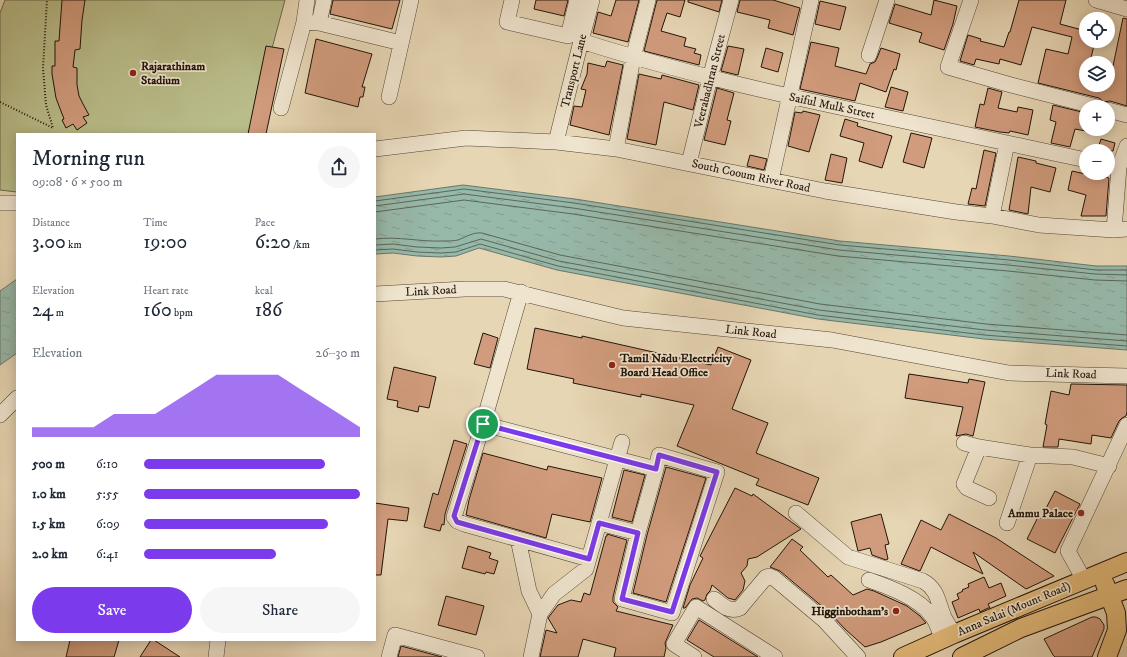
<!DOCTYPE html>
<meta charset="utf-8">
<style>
body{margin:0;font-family:"IM FELL DW Pica",serif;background:#f6f6f7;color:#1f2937;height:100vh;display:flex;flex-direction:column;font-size:15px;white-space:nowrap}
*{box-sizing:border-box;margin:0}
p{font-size:13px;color:#747a83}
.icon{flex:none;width:22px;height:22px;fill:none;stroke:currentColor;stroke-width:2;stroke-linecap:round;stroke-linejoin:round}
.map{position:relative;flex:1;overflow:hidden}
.drawer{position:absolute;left:16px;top:133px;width:360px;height:508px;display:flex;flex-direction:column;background:#fff;border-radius:0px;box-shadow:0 2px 10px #0003}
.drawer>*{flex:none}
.tools{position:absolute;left:1079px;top:12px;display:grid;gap:8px}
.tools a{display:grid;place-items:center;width:36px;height:36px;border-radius:50%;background:#fff;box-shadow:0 2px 10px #0003;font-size:20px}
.pin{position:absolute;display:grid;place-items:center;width:34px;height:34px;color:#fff;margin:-17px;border:2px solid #fff;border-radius:50%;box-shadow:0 1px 4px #0007}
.round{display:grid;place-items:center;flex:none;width:42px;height:42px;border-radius:21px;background:#f6f6f7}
.summary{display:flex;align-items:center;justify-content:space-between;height:68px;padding:0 16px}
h1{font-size:22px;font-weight:600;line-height:30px}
.metrics{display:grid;grid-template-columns:repeat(3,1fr);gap:6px;height:68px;padding:4px 16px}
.metrics div{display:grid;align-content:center}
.metrics b{font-size:20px;font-weight:600}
.metrics small{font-size:11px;font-weight:400}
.metrics p{font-size:11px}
.chart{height:112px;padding:8px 16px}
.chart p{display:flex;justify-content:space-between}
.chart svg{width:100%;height:72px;margin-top:4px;fill:#7c3aed;opacity:.7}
.primary-button{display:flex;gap:8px;margin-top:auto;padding:8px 16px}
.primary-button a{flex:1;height:46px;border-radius:24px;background:#7c3aed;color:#fff;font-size:16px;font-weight:600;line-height:46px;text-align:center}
.primary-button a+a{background:#f6f6f7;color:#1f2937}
ul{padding:0 16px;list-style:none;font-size:13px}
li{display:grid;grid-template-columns:64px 48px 1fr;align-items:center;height:30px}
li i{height:10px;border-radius:5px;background:#7c3aed}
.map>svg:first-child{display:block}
.green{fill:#b9bd8a;stroke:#6d684a}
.water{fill:url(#water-ripples);stroke:#68776a}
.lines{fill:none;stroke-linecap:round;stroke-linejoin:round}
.shore{stroke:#5c665a;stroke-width:1}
.building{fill:#d19c7d;stroke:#211409}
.minor-casing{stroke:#524434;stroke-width:16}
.major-casing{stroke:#211409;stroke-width:20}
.path{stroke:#211409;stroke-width:2;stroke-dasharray:1 2;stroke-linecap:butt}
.minor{stroke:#efe4ce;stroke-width:15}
.major{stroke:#e4bb7a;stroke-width:18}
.route-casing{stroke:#fff;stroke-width:8}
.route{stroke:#7c3aed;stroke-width:5}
.poi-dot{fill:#8f2418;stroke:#efe4ce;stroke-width:1.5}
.labels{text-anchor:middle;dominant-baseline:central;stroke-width:3.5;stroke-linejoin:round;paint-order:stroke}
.poi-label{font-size:12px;font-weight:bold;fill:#211409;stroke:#efe4ce;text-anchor:start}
.street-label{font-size:12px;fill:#211409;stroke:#efe4ce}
</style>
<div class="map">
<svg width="1127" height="657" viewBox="0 0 1127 657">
<defs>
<pattern id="water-ripples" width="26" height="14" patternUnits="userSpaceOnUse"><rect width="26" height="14" fill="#97b9aa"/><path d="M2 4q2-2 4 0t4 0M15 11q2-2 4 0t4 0" fill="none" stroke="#829e91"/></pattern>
</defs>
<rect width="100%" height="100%" fill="#e7d6b4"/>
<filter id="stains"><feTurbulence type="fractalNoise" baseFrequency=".005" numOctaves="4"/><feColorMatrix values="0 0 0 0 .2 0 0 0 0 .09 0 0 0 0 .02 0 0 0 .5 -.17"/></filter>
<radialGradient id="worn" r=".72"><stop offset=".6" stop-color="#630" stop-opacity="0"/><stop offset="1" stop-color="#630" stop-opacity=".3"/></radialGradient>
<path class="green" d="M 5,0 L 285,0 L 249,134 L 17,134 L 17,192 L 0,190 L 0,13 Z"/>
<path class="water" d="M 463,185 L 575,199 L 840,241 L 1009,256 L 1096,266 L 1127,266 L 1127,350 L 984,339 L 818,319 L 557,270 L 479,248 L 456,256 L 441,257 L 417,256 L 393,253 L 375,254 L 375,197 Z
M 17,279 L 17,353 L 0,365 L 0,291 Z"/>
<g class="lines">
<path class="shore" d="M 375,201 L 464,189 L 574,203 L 840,245 L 1009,260 L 1096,270 L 1127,270
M 375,206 L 464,194 L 573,208 L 839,250 L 1008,265 L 1095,274 L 1127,275
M 375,212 L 464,200 L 573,214 L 838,256 L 1008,271 L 1095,280 L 1127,281
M 375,239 C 398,236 420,242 443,241 C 448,241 453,241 458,240 C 466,237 473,232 482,233 L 560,255 L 820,304 L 986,324 L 1127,335
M 375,245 L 393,244 L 417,247 L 441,248 L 455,247 L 481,239 L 559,261 L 819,310 L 985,330 L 1127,341
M 375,250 L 393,249 L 417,252 L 441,253 L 456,252 L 480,244 L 558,266 L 818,315 L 984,335 L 1127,346"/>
</g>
<path class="building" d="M 62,0 L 85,0 L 82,20 L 80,49 L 75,50 L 73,67 L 77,68 L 77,85 L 79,96 L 83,104 L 89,115 L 83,117 L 87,123 L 77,130 L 73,124 L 66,128 L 62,120 L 64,119 L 56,98 L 52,74 L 52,66 L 55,66 L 55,41 L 59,41 Z
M 333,0 L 400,0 L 392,29 L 330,14 Z
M 536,0 L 568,0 L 564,16 L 534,9 Z
M 616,0 L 639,0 L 628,42 L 593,33 L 598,12 L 611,16 Z
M 657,0 L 685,0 L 680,17 L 667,13 L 661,31 L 686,38 L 684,46 L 696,49 L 694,53 L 701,55 L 699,65 L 644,51 Z
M 688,0 L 722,0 L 719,12 L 688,2 Z
M 740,0 L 773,0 L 800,8 L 793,35 L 768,28 L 770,20 L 737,12 Z
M 934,0 L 957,6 L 953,24 L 944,50 L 919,42 L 922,33 L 889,23 L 895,4 L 931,15 Z
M 1019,0 L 1066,0 L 1060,24 L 1086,31 L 1086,41 L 1095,41 L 1090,62 L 1086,61 L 1086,85 L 1108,85 L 1108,65 L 1113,66 L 1123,18 L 1127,19 L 1127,106 L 1110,101 L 1104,102 L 1099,98 L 1038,83 L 1046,49 L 1068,54 L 1072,37 L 1032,27 L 1021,65 L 1000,59 L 999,64 L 976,59 L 974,65 L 960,61 L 968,35 L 981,39 L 980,41 L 1004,47 L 1009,32 L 1010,32 Z
M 820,1 L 846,7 L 840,30 L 815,24 Z
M 316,39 L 372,54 L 362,87 L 365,87 L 363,97 L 360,97 L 358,107 L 305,93 Z
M 811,42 L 839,48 L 835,66 L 866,74 L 870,64 L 875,62 L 877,58 L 881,48 L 900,54 L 896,70 L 894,69 L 886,92 L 860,83 L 855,101 L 800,89 Z
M 266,46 L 284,49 L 266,134 L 248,134 Z
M 728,46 L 744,49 L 738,75 L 721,71 Z
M 766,48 L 783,53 L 778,72 L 761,67 Z
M 607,61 L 623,65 L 609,135 L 570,125 L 574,106 L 582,107 L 586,90 L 581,89 L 587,74 L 588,63 L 605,67 Z
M 639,74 L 661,79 L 662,75 L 699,85 L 693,110 L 664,102 L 656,145 L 627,139 Z
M 891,87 L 908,92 L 903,111 L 885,107 Z
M 717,88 L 734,93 L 727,120 L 731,121 L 725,145 L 704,140 Z
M 988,88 L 1002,92 L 998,108 L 1017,112 L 1018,107 L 1033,110 L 1028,135 L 1010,131 L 1009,133 L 1000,132 L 975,127 L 980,104 L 984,105 Z
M 1053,105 L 1086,113 L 1086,131 L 1075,129 L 1070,147 L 1051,143 L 1056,122 L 1050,120 Z
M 803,111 L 820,115 L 809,152 L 788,146 L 795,112 L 802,113 Z
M 845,119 L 858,123 L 857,126 L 892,136 L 882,168 L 859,161 L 864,143 L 840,136 Z
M 911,133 L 932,138 L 924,168 L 903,162 Z
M 1101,139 L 1115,143 L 1113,151 L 1097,151 Z
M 984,150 L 996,153 L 985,206 L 968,204 L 972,188 L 976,189 Z
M 831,154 L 847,158 L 842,183 L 825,180 Z
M 750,155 L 767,159 L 764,170 L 747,166 Z
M 1018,157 L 1036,161 L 1036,163 L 1056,168 L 1050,192 L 1031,187 L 1028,214 L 1009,210 Z
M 1072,171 L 1090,175 L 1091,173 L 1109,178 L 1106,216 L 1081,216 L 1086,195 L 1068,190 Z
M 535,328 L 582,338 L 582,336 L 711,365 L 718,347 L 751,360 L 732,409 L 768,423 L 756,453 L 819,478 L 808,505 L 756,485 L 759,479 L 677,446 L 694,405 L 641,394 L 641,397 L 573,383 L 574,379 L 527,369 Z
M 483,333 L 498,338 L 490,368 L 474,364 Z
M 394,367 L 436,377 L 429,408 L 419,406 L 418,412 L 397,407 L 398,401 L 387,399 Z
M 909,374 L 968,383 L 969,379 L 985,382 L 973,436 L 966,434 L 956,436 L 963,407 L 905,398 Z
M 1071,384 L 1127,385 L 1127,412 L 1126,416 L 1122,418 L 1119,421 L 1111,438 L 1092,435 L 1091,444 L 1059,439 L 1058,447 L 1043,447 L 1047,425 L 1045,424 L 1051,391 L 1069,395 Z
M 454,440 L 467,444 L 445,514 L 444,525 L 442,524 L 440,531 L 424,527 L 433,493 L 438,495 Z
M 483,453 L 547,470 L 548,466 L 602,478 L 590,522 L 552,514 L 546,538 L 466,515 L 469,500 Z
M 666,467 L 706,478 L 666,602 L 633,593 L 647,535 Z
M 624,470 L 645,475 L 632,522 L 612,517 Z
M 735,488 L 752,496 L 753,494 L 801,529 L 757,557 L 748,559 L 747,566 L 741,573 L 745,581 L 743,590 L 735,600 L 728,598 L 712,585 L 710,591 L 707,594 L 705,600 L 703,601 L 697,598 L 692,599 L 685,608 L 683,608 L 690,585 L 703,558 L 700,556 Z
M 1055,491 L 1080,504 L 1055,553 L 1027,539 L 1038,517 L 1041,518 Z
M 375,503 L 409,508 L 407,521 L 388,519 L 381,575 L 375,575 Z
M 881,514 L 889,544 L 885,545 L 888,559 L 886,560 L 872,555 L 870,548 L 858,551 L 851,522 Z
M 949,514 L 996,538 L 1054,576 L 1026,589 L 973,552 L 983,574 L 931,547 L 920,571 L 901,564 L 921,520 L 941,530 Z
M 607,534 L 627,540 L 613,597 L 613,602 L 618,607 L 616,611 L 673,625 L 665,643 L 666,648 L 664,657 L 614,657 L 616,648 L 583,639 L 578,657 L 540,657 L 546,630 L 557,633 L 548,618 L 558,605 L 571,600 L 581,602 L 584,593 L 590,595 L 606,536 L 607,536 Z
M 792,539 L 803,547 L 800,550 L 828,577 L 831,575 L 853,595 L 867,589 L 874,591 L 907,606 L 920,616 L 926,623 L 881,642 L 865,647 L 845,629 L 830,613 L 780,571 L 770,567 Z
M 468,546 L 491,553 L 489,558 L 498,561 L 494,574 L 486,572 L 485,574 L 462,568 Z
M 984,577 L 989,588 L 1001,583 L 1006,596 L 988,604 L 990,608 L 988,608 L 980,612 L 979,609 L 958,618 L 952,602 L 959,599 L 957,594 L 963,591 L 962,590 L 969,587 L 968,584 Z
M 446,596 L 484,606 L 476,635 L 438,625 Z
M 1092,617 L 1096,617 L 1100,619 L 1104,625 L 1104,629 L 1092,657 L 1055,657 L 1053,655 L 1044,639 Z
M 699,620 L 758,657 L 714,657 L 687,640 Z
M 70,640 L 119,640 L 114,657 L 66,657 Z
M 151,640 L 154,640 L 180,657 L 140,657 Z
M 401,646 L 442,657 L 398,657 Z"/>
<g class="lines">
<defs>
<path id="minor" d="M 512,0 L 507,22 L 568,36 L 577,0
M 971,0 L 948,67 L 1011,85 L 1097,107
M 1096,0 L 1127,9
M 304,22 L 319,23 L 401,43
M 319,23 L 324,0
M 581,41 C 678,72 777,94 876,115 C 946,130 1016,145 1086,160
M 869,55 L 887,0
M 389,97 L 411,0
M 281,108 L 304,22 L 307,0
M 1108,110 L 1127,115
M 556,142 L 581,41 L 592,0
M 375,149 L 466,138 L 556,142 L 616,149 L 825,191 L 956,212 L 992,216 L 1039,225 L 1114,230 L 1127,229
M 616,149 L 633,58 L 648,0
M 689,163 L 710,78 L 731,0
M 771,180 L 811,0
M 0,203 L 17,203
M 992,216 L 1007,143
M 1114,230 L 1119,167 L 1127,146
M 521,292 L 483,424 L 656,469 L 638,533
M 375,294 L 465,289 L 504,289 L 623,318 L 832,340 L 1009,373 L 1127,376
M 0,415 L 17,398
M 483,424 L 454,517 L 457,521 L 464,524 L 589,559
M 964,443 L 979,447 L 1030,455 L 1073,457 L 1109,466
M 979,447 L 964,484 L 967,488 L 989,498
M 796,513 L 848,557 L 923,581 C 938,589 938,603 944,617 C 947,623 951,629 954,634
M 599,523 L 638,533 L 622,599 L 672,613 L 717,472 L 659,455 L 656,469
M 1007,523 L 1030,455
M 518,539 L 529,591 L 540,614
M 869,580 C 889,587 919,598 932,616 C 937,622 939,632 943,639
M 1084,580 L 1068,551 L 1127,425
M 714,599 C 722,605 730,613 740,608 L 766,577 L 769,576 L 774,578 L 824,620 L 858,657
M 216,657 L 218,640
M 389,657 L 395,635 L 477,657
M 531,657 L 540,614 L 554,594 L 586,569 L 622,442
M 694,657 L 674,644 L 696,607 L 775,657"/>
<path id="major" d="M 1105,584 L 1116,613 L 1117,630 L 1107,657
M 903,657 L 954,634 L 1127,562
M 962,657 L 1021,628 L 1127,589"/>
</defs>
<use href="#minor" class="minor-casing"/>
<use href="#major" class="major-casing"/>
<path class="path" d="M 0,102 L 53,128 L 46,105 L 43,68 L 47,0"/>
<use href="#minor" class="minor"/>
<use href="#major" class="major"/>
</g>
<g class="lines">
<defs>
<path id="route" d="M 483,424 L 656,469 L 659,455 L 717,472 L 672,612 L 622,599 L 638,533 L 599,523 L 589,559 L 464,524 L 457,522 L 454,516 Z"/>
</defs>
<use href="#route" class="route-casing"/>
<use href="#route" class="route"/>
</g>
<g class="poi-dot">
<circle cx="133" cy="73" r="4"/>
<circle cx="612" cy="365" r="4"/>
<circle cx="1081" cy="513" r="4"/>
<circle cx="896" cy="611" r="4"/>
</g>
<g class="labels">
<g class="poi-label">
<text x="141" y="66">Rajarathinam<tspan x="141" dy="14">Stadium</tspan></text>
<text x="620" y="358">Tamil Nadu Electricity<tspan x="620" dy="14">Board Head Office</tspan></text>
<text x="1073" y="513" text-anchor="end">Ammu Palace</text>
<text x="888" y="611" text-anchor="end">Higginbotham's</text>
</g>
<g class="street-label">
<text transform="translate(574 71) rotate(-76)">Transport Lane</text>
<text transform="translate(710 81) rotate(-76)">Veerabadhran Street</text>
<text transform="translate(832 106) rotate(12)">Saiful Mulk Street</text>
<text transform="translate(751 176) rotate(12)">South Cooum River Road</text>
<text transform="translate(431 291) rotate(-3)">Link Road</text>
<text transform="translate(751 332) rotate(6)">Link Road</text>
<text transform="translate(1071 374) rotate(2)">Link Road</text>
<text transform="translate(1014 609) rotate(-23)">Anna Salai (Mount Road)</text>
</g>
</g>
<rect width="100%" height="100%" filter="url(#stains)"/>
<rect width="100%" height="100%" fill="url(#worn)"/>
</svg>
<div class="tools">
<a><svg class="icon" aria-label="locate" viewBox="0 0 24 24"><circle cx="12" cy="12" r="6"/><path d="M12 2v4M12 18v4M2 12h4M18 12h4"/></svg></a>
<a><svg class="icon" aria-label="layers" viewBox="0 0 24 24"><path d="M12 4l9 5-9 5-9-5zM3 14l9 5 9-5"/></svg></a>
<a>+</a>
<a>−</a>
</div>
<div class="pin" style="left:483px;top:424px;background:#1e9e55"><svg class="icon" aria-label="arrive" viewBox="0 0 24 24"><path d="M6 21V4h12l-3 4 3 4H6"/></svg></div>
<section class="drawer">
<div class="summary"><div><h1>Morning run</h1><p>09:08 · 6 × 500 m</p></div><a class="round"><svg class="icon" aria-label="share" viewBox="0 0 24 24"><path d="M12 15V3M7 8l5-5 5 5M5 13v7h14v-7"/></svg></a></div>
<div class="metrics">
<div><p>Distance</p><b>3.00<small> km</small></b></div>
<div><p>Time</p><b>19:00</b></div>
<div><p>Pace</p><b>6:20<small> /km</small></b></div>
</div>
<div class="metrics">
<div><p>Elevation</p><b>24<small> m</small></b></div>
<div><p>Heart rate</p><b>160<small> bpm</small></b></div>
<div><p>kcal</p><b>186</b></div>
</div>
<div class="chart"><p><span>Elevation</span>26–30 m</p>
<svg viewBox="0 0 160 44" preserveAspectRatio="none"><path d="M0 44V38L10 38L20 38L30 38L40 30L50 30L60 30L70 22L80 14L90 6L100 6L110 6L120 6L130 14L140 22L150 30L160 38V44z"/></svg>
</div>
<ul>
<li><b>500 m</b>6:10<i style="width:84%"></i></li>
<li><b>1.0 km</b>5:55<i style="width:100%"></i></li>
<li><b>1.5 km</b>6:09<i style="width:85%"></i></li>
<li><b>2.0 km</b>6:41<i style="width:61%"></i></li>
</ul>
<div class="primary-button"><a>Save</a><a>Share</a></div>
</section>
</div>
